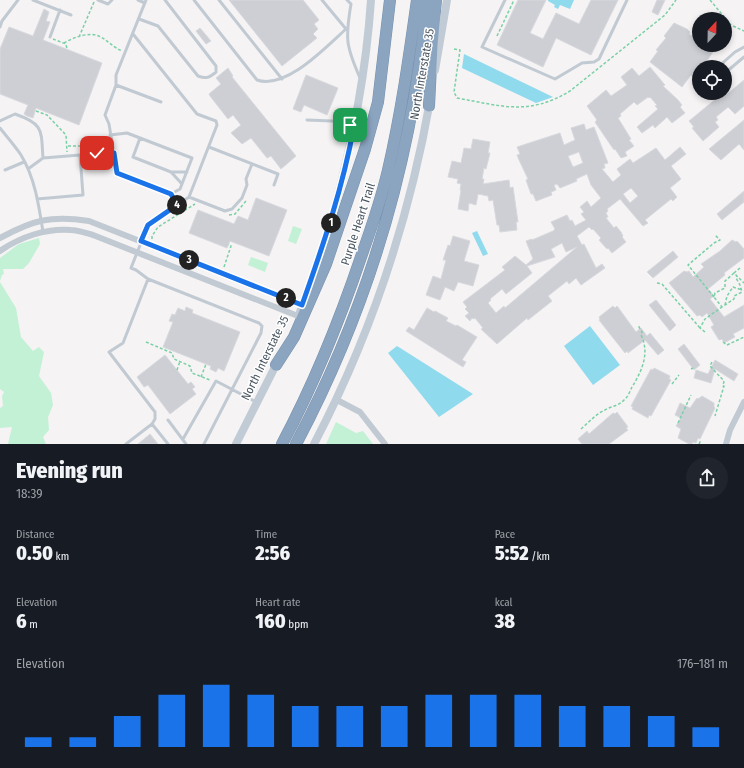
<!DOCTYPE html>
<meta charset="utf-8">
<style>
body{margin:0;font-family:"Fira Sans Condensed",sans-serif;background:#20242c;color:#f1f3f6;height:100vh;display:flex;flex-direction:column;font-size:15px;white-space:nowrap}
*{box-sizing:border-box;margin:0}
p{font-size:13px;color:#9ea1a6}
.icon{flex:none;width:22px;height:22px;fill:none;stroke:currentColor;stroke-width:2;stroke-linecap:round;stroke-linejoin:round}
.map{position:relative;height:444px;overflow:hidden}
.sheet{display:flex;flex-direction:column;background:#171b24;flex:1}
.sheet>*{flex:none}
.needle{width:26px;rotate:22deg}
.controls{position:absolute;left:692px;top:12px;display:grid;gap:8px}
.controls a{display:grid;place-items:center;width:40px;height:40px;border-radius:50%;background:#171b24;box-shadow:0 2px 6px #0003;font-size:20px}
.pin{position:absolute;display:grid;place-items:center;width:34px;height:34px;color:#fff;margin:-17px;border-radius:8px;box-shadow:0 2px 6px #0006}
.km{position:absolute;width:20px;height:20px;margin:-10px;border-radius:50%;background:#222;color:#fff;font-size:11px;line-height:20px;text-align:center}
.round{display:grid;place-items:center;flex:none;width:42px;height:42px;border-radius:21px;background:#20242c}
.summary{display:flex;align-items:center;justify-content:space-between;height:68px;padding:0 16px}
h1{font-size:22px;font-weight:800;line-height:30px}
.stats{display:grid;grid-template-columns:repeat(3,1fr);gap:6px;height:68px;padding:4px 16px}
.stats div{display:grid;align-content:center}
.stats b{font-size:20px;font-weight:800}
.stats small{font-size:11px;font-weight:400}
.stats p{font-size:11px}
.chart{height:112px;padding:8px 16px}
.chart p{display:flex;justify-content:space-between}
.chart svg{width:100%;height:72px;margin-top:4px;stroke:#1a73e8;stroke-width:6}
.map>svg:first-child{display:block}
.green{fill:#c3f1d5}
.water{fill:#90daee}
.building{fill:#cdcfd5;stroke:#d7d9de;fill-rule:evenodd}
.lines{fill:none;stroke-linecap:round;stroke-linejoin:round}
.motorway-casing{stroke:#7690ad;stroke-width:12}
.path{stroke:#7ad0a6;stroke-width:1.5;stroke-dasharray:3 2;stroke-linecap:butt}
.service{stroke:#c1cad2;stroke-width:3}
.minor{stroke:#c1cad2;stroke-width:6}
.secondary{stroke:#c1cbd6;stroke-width:8}
.motorway{stroke:#8ba5c1;stroke-width:11}
.route-casing{stroke:#fff;stroke-width:8}
.route{stroke:#1a73e8;stroke-width:5}
.labels{text-anchor:middle;dominant-baseline:central;stroke-width:3;stroke-linejoin:round;paint-order:stroke}
.street-label{font-size:12px;fill:#4a5661;stroke:#fff}
</style>
<div class="map">
<svg width="744" height="444" viewBox="0 0 744 444">
<rect width="100%" height="100%" fill="#f5f3f3"/>
<path class="green" d="M 293,226 L 302,229 L 296,244 L 288,241 Z
M 39,238 L 40,244 L 29,263 L 23,269 L 3,269 L 4,274 L 2,275 L 0,281 L 0,258 L 19,244 Z
M 251,257 L 268,263 L 265,272 L 248,265 Z
M 0,282 L 16,308 L 21,337 L 33,351 L 39,347 L 44,352 L 39,376 L 51,393 L 53,405 L 48,417 L 49,430 L 43,437 L 46,444 L 8,444 L 12,427 L 0,428 L 0,408 L 3,406 L 2,396 L 4,392 L 0,389 Z
M 336,422 L 356,433 L 363,431 L 373,444 L 326,444 Z"/>
<path class="water" d="M 548,0 L 574,0 L 570,9 L 560,5 L 558,9 L 554,7 L 555,5 L 548,1 Z
M 464,54 L 553,97 L 536,103 L 462,68 Z
M 477,231 L 488,254 L 483,256 L 472,233 Z
M 590,326 L 620,365 L 593,385 L 564,346 Z
M 397,346 L 473,394 L 439,417 L 388,353 Z"/>
<path class="building" d="M 229,0 L 303,0 L 319,20 L 314,24 L 318,29 L 313,34 L 317,38 L 282,66 Z
M 518,0 L 546,0 L 530,33 L 543,39 L 556,13 L 579,24 L 591,0 L 618,0 L 591,55 L 556,38 L 543,67 L 497,45 Z
M 657,0 L 665,0 L 658,15 L 652,12 Z
M 44,9 L 49,12 L 46,21 L 50,22 L 43,40 L 102,63 L 79,125 L 36,108 L 33,118 L 27,116 L 24,114 L 28,105 L 0,94 L 0,49 L 9,27 L 33,36 Z
M 674,23 L 687,29 L 690,32 L 689,34 L 699,41 L 699,45 L 710,45 L 708,48 L 713,52 L 703,66 L 702,65 L 699,67 L 693,77 L 691,75 L 682,87 L 650,62 L 658,51 L 656,50 L 666,38 L 664,36 Z
M 200,28 L 211,41 L 206,44 L 196,31 Z
M 650,67 L 665,85 L 663,86 L 678,100 L 682,105 L 680,107 L 685,113 L 672,123 L 667,117 L 655,128 L 653,125 L 642,133 L 637,127 L 658,109 L 655,106 L 657,105 L 650,97 L 649,98 L 648,97 L 637,105 L 634,102 L 620,114 L 621,116 L 618,118 L 631,139 L 629,140 L 634,146 L 625,152 L 627,156 L 621,158 L 615,149 L 614,150 L 597,125 L 595,122 L 597,120 L 587,106 L 606,90 L 611,96 L 627,85 L 621,77 L 632,68 L 639,76 Z
M 228,68 L 233,76 L 232,77 L 296,156 L 281,169 L 271,156 L 267,158 L 251,138 L 242,144 L 231,133 L 241,125 L 233,115 L 228,119 L 210,96 L 209,94 L 221,84 L 216,78 Z
M 306,75 L 338,88 L 327,115 L 304,105 L 301,112 L 293,109 Z
M 744,80 L 744,106 L 735,114 L 728,107 L 716,117 L 718,120 L 715,122 L 719,127 L 703,141 L 692,128 L 694,127 L 689,121 L 723,93 L 726,95 Z
M 744,120 L 744,150 L 739,144 L 721,160 L 709,149 Z
M 584,124 L 586,130 L 594,127 L 608,163 L 604,164 L 605,168 L 602,169 L 613,182 L 621,175 L 617,169 L 630,159 L 633,163 L 656,148 L 665,160 L 680,147 L 686,154 L 671,166 L 681,179 L 670,188 L 677,197 L 673,201 L 671,199 L 645,220 L 648,223 L 643,226 L 620,199 L 607,209 L 608,211 L 606,213 L 608,217 L 606,218 L 614,228 L 616,226 L 621,232 L 623,236 L 622,237 L 626,242 L 612,253 L 608,248 L 607,249 L 599,240 L 601,238 L 593,229 L 592,230 L 589,227 L 577,236 L 582,245 L 584,244 L 596,268 L 602,264 L 605,268 L 581,285 L 576,278 L 569,284 L 567,281 L 548,296 L 552,301 L 528,320 L 527,318 L 497,344 L 481,329 L 483,328 L 475,318 L 474,319 L 472,318 L 470,321 L 465,316 L 469,313 L 465,309 L 467,307 L 463,302 L 505,270 L 502,267 L 515,256 L 526,265 L 533,259 L 526,241 L 532,239 L 532,240 L 553,231 L 555,229 L 551,222 L 567,215 L 570,221 L 572,220 L 575,226 L 586,220 L 581,214 L 584,212 L 580,207 L 587,201 L 591,207 L 601,198 L 591,185 L 587,174 L 576,179 L 577,181 L 560,188 L 557,184 L 554,185 L 556,190 L 551,192 L 552,195 L 536,201 L 533,194 L 531,194 L 526,180 L 528,179 L 519,160 L 517,155 L 520,154 L 517,147 L 560,133 L 564,145 L 575,140 L 571,128 ZM 579,152 L 583,163 L 573,167 L 568,156 ZM 631,188 L 638,196 L 630,203 L 623,194 ZM 562,243 L 566,252 L 577,247 L 505,308 L 504,306 L 496,313 L 488,303 L 491,300 L 490,299 L 502,289 L 506,294 L 532,273 L 527,266 L 555,257 L 551,249 Z
M 473,139 L 490,142 L 488,153 L 490,153 L 486,169 L 484,168 L 482,179 L 484,179 L 483,184 L 509,180 L 510,188 L 513,187 L 518,222 L 516,222 L 517,230 L 500,232 L 499,225 L 497,225 L 493,200 L 489,201 L 488,196 L 478,194 L 476,205 L 469,203 L 468,211 L 458,209 L 461,190 L 460,190 L 461,184 L 457,183 L 458,179 L 448,177 L 452,161 L 461,163 L 464,148 L 471,149 Z
M 744,191 L 744,202 L 722,220 L 717,214 Z
M 256,198 L 287,210 L 269,256 L 230,241 L 227,248 L 189,233 L 198,210 L 234,224 L 238,216 L 248,220 Z
M 453,236 L 470,241 L 464,261 L 479,265 L 473,286 L 458,282 L 454,291 L 445,287 L 440,300 L 426,295 L 433,276 L 441,279 L 446,260 L 443,260 L 448,245 L 450,246 Z
M 732,240 L 736,242 L 737,241 L 744,249 L 744,258 L 724,273 L 725,275 L 708,289 L 714,296 L 710,299 L 724,317 L 744,305 L 744,328 L 733,334 L 735,337 L 724,343 L 722,339 L 719,340 L 711,327 L 714,325 L 707,313 L 702,317 L 700,315 L 697,316 L 669,283 L 684,271 L 687,272 L 689,271 L 693,277 L 704,267 L 701,264 L 720,251 Z
M 673,251 L 678,257 L 653,278 L 647,272 Z
M 656,300 L 676,325 L 670,331 L 649,305 Z
M 613,306 L 615,308 L 617,306 L 620,310 L 636,332 L 641,328 L 647,336 L 650,333 L 664,350 L 658,355 L 645,340 L 628,353 L 627,351 L 625,353 L 599,320 L 600,319 L 599,317 Z
M 186,307 L 193,310 L 192,313 L 240,332 L 224,371 L 218,368 L 216,372 L 210,369 L 211,366 L 163,347 L 173,322 L 169,321 L 172,314 L 175,315 L 178,308 L 185,311 Z
M 427,308 L 434,312 L 435,311 L 448,318 L 446,321 L 456,326 L 457,325 L 477,337 L 462,360 L 466,362 L 463,367 L 406,331 L 409,327 L 414,330 Z
M 684,344 L 700,365 L 694,370 L 678,349 Z
M 165,355 L 188,384 L 191,382 L 195,387 L 192,389 L 196,394 L 170,414 L 148,385 L 144,387 L 137,377 Z
M 715,360 L 738,374 L 734,381 L 715,369 L 711,383 L 694,378 L 696,370 L 708,374 Z
M 654,368 L 670,376 L 669,379 L 671,380 L 651,416 L 649,415 L 648,418 L 632,409 L 633,407 L 631,406 L 651,369 L 653,370 Z
M 702,396 L 714,403 L 714,407 L 715,408 L 700,439 L 698,438 L 696,443 L 693,442 L 692,444 L 689,444 L 678,438 L 681,429 L 676,426 L 681,418 L 675,415 L 680,403 L 690,408 L 697,398 L 698,399 Z
M 617,412 L 628,427 L 626,428 L 628,430 L 609,444 L 582,444 L 578,439 L 587,431 L 589,434 L 613,413 L 615,414 Z
M 150,434 L 158,444 L 138,444 Z"/>
<g class="lines">
<defs>
<path id="motorway" d="M 429,106 L 432,45 L 436,0
M 276,365 L 294,337 L 326,264 L 365,149 L 378,102 L 390,0
M 282,444 C 314,384 339,322 361,257 C 371,229 381,200 388,170 C 401,114 409,57 417,0
M 296,444 C 369,306 413,155 427,0"/>
</defs>
<use href="#motorway" class="motorway-casing"/>
<path class="path" d="M 710,0 L 731,25 L 744,31
M 497,36 L 514,0
M 79,37 L 94,2
M 53,39 L 66,44 L 67,49
M 64,43 C 74,37 90,31 101,37 C 108,41 113,47 122,51
M 454,49 L 460,50 L 454,92 L 457,98 C 501,106 529,116 570,91 L 665,15 L 676,0
M 36,111 L 47,115 L 66,135 L 67,152
M 68,146 L 81,146 L 84,152 C 93,152 101,155 110,154
M 229,215 L 235,214 L 246,201
M 152,239 L 152,236 L 158,227 L 195,204
M 224,267 L 231,246 L 228,245
M 740,268 L 734,273 L 744,283
M 734,273 L 725,281 L 725,288 L 715,293 L 714,297 L 722,307 L 734,299 L 734,296 L 742,292 L 740,285 L 736,278 L 737,276
M 657,283 L 662,284 L 700,328
M 714,297 L 688,265 L 714,243 L 720,240 L 715,235
M 725,305 L 727,296 L 733,287 L 742,290
M 705,332 L 700,328 L 705,319 L 722,307
M 146,342 L 172,353 L 174,359 L 190,366 L 192,373 L 210,380
M 723,342 L 727,345 L 744,337
M 712,362 L 710,366 L 724,381 L 723,386 L 724,386 L 715,416
M 691,369 L 693,368
M 177,370 L 180,361
M 201,377 L 206,364
M 672,384 L 679,375
M 678,423 L 691,395
M 581,429 C 589,422 596,414 605,410 C 611,406 619,406 624,400 C 628,397 630,391 632,387 C 642,371 650,353 641,335 L 642,332 L 639,327 L 641,325
M 699,444 L 701,440"/>
<path class="service" d="M 33,0 L 71,15
M 98,0 L 108,4 L 112,0
M 138,0 L 145,3
M 146,0 L 116,75 L 116,85 L 105,115 L 109,124 L 117,173 L 171,194 L 177,205
M 194,0 L 257,80 C 286,90 326,47 346,29
M 219,0 L 282,79
M 322,0 L 346,29
M 347,0 L 351,4 C 345,39 346,46 360,78
M 505,0 L 482,47 L 555,79 L 582,63 L 594,62 L 599,59 L 627,0
M 139,19 L 158,26 L 198,76 C 206,79 209,78 216,72 L 216,66 L 165,0
M 0,27 L 2,21 L 18,0
M 133,34 L 197,114 L 216,121 L 217,125 L 189,197 L 148,225 L 131,268 L 136,270 L 148,279 L 259,323 L 262,326 L 261,333 L 204,444
M 50,37 L 60,10
M 718,67 L 735,52 L 744,47
M 725,73 L 744,57
M 116,85 L 161,102
M 307,120 L 332,121 L 352,125
M 0,121 L 15,114 C 44,124 41,130 43,158
M 0,128 C 7,137 15,146 21,155 C 35,178 39,206 43,232
M 110,135 L 127,133 L 192,158 L 180,189 L 171,194
M 140,138 L 133,157 L 171,172 L 187,172
M 209,147 L 278,174 L 274,185
M 28,169 L 43,158 L 80,155 L 83,195 L 37,199
M 5,170 L 24,162
M 171,172 L 182,184
M 189,197 L 225,211 L 232,209 L 242,198 L 247,185 L 246,179 L 252,164
M 148,279 L 123,343 L 109,352 L 155,412 L 155,419 L 152,424
M 168,420 L 186,444
M 183,439 L 216,381 L 256,402
M 126,444 L 152,424 L 168,444"/>
<path class="minor" d="M 0,238 C 33,220 51,215 89,221 L 302,305
M 0,251 C 20,237 46,228 71,230 C 78,230 86,233 93,235 L 298,316
M 337,400 L 360,412 L 385,444
M 726,444 L 730,430 L 744,402"/>
<path class="secondary" d="M 435,70 L 447,0
M 300,312 C 311,281 323,249 332,217 C 352,146 366,74 371,0
M 236,444 L 278,361
M 314,444 C 370,337 409,220 430,101"/>
<use href="#motorway" class="motorway"/>
</g>
<g class="lines">
<defs>
<path id="route" d="M 97,153 L 100,155 L 114,153 L 117,173 L 171,194 L 177,205 L 148,225 L 141,241 L 302,305 C 323,246 343,187 354,126 L 350,125"/>
</defs>
<use href="#route" class="route-casing"/>
<use href="#route" class="route"/>
</g>
<g class="labels">
<g class="street-label">
<text transform="translate(422 74) rotate(-80)">North Interstate 35</text>
<text transform="translate(358 224) rotate(-72)">Purple Heart Trail</text>
<text transform="translate(265 358) rotate(-64)">North Interstate 35</text>
</g>
</g>
</svg>
<div class="controls">
<a><svg class="needle" viewBox="-14 -14 28 28"><path d="M0-13l5 13h-10z" fill="#e53935"/><path d="M0 13l5-13h-10z" fill="#9ea1a6"/></svg></a>
<a><svg class="icon" aria-label="locate" viewBox="0 0 24 24"><circle cx="12" cy="12" r="6"/><path d="M12 2v4M12 18v4M2 12h4M18 12h4"/></svg></a>
</div>
<div class="pin" style="left:350px;top:125px;background:#1e9e55"><svg class="icon" aria-label="arrive" viewBox="0 0 24 24"><path d="M6 21V4h12l-3 4 3 4H6"/></svg></div>
<div class="pin" style="left:97px;top:153px;background:#d93025"><svg class="icon" aria-label="check" viewBox="0 0 24 24"><path d="M5 12l5 5 9-10"/></svg></div>
<b class="km" style="left:331px;top:223px">1</b>
<b class="km" style="left:286px;top:298px">2</b>
<b class="km" style="left:189px;top:260px">3</b>
<b class="km" style="left:177px;top:205px">4</b>
</div>
<section class="sheet">
<div class="summary"><div><h1>Evening run</h1><p>18:39</p></div><a class="round"><svg class="icon" aria-label="share" viewBox="0 0 24 24"><path d="M12 15V3M7 8l5-5 5 5M5 13v7h14v-7"/></svg></a></div>
<div class="stats">
<div><p>Distance</p><b>0.50<small> km</small></b></div>
<div><p>Time</p><b>2:56</b></div>
<div><p>Pace</p><b>5:52<small> /km</small></b></div>
</div>
<div class="stats">
<div><p>Elevation</p><b>6<small> m</small></b></div>
<div><p>Heart rate</p><b>160<small> bpm</small></b></div>
<div><p>kcal</p><b>38</b></div>
</div>
<div class="chart"><p><span>Elevation</span>176–181 m</p>
<svg viewBox="0 0 160 44" preserveAspectRatio="none"><path d="M5 44V38M15 44V38M25 44V25M35 44V12M45 44V6M55 44V12M65 44V19M75 44V19M85 44V19M95 44V12M105 44V12M115 44V12M125 44V19M135 44V19M145 44V25M155 44V32"/></svg>
</div>
</section>
